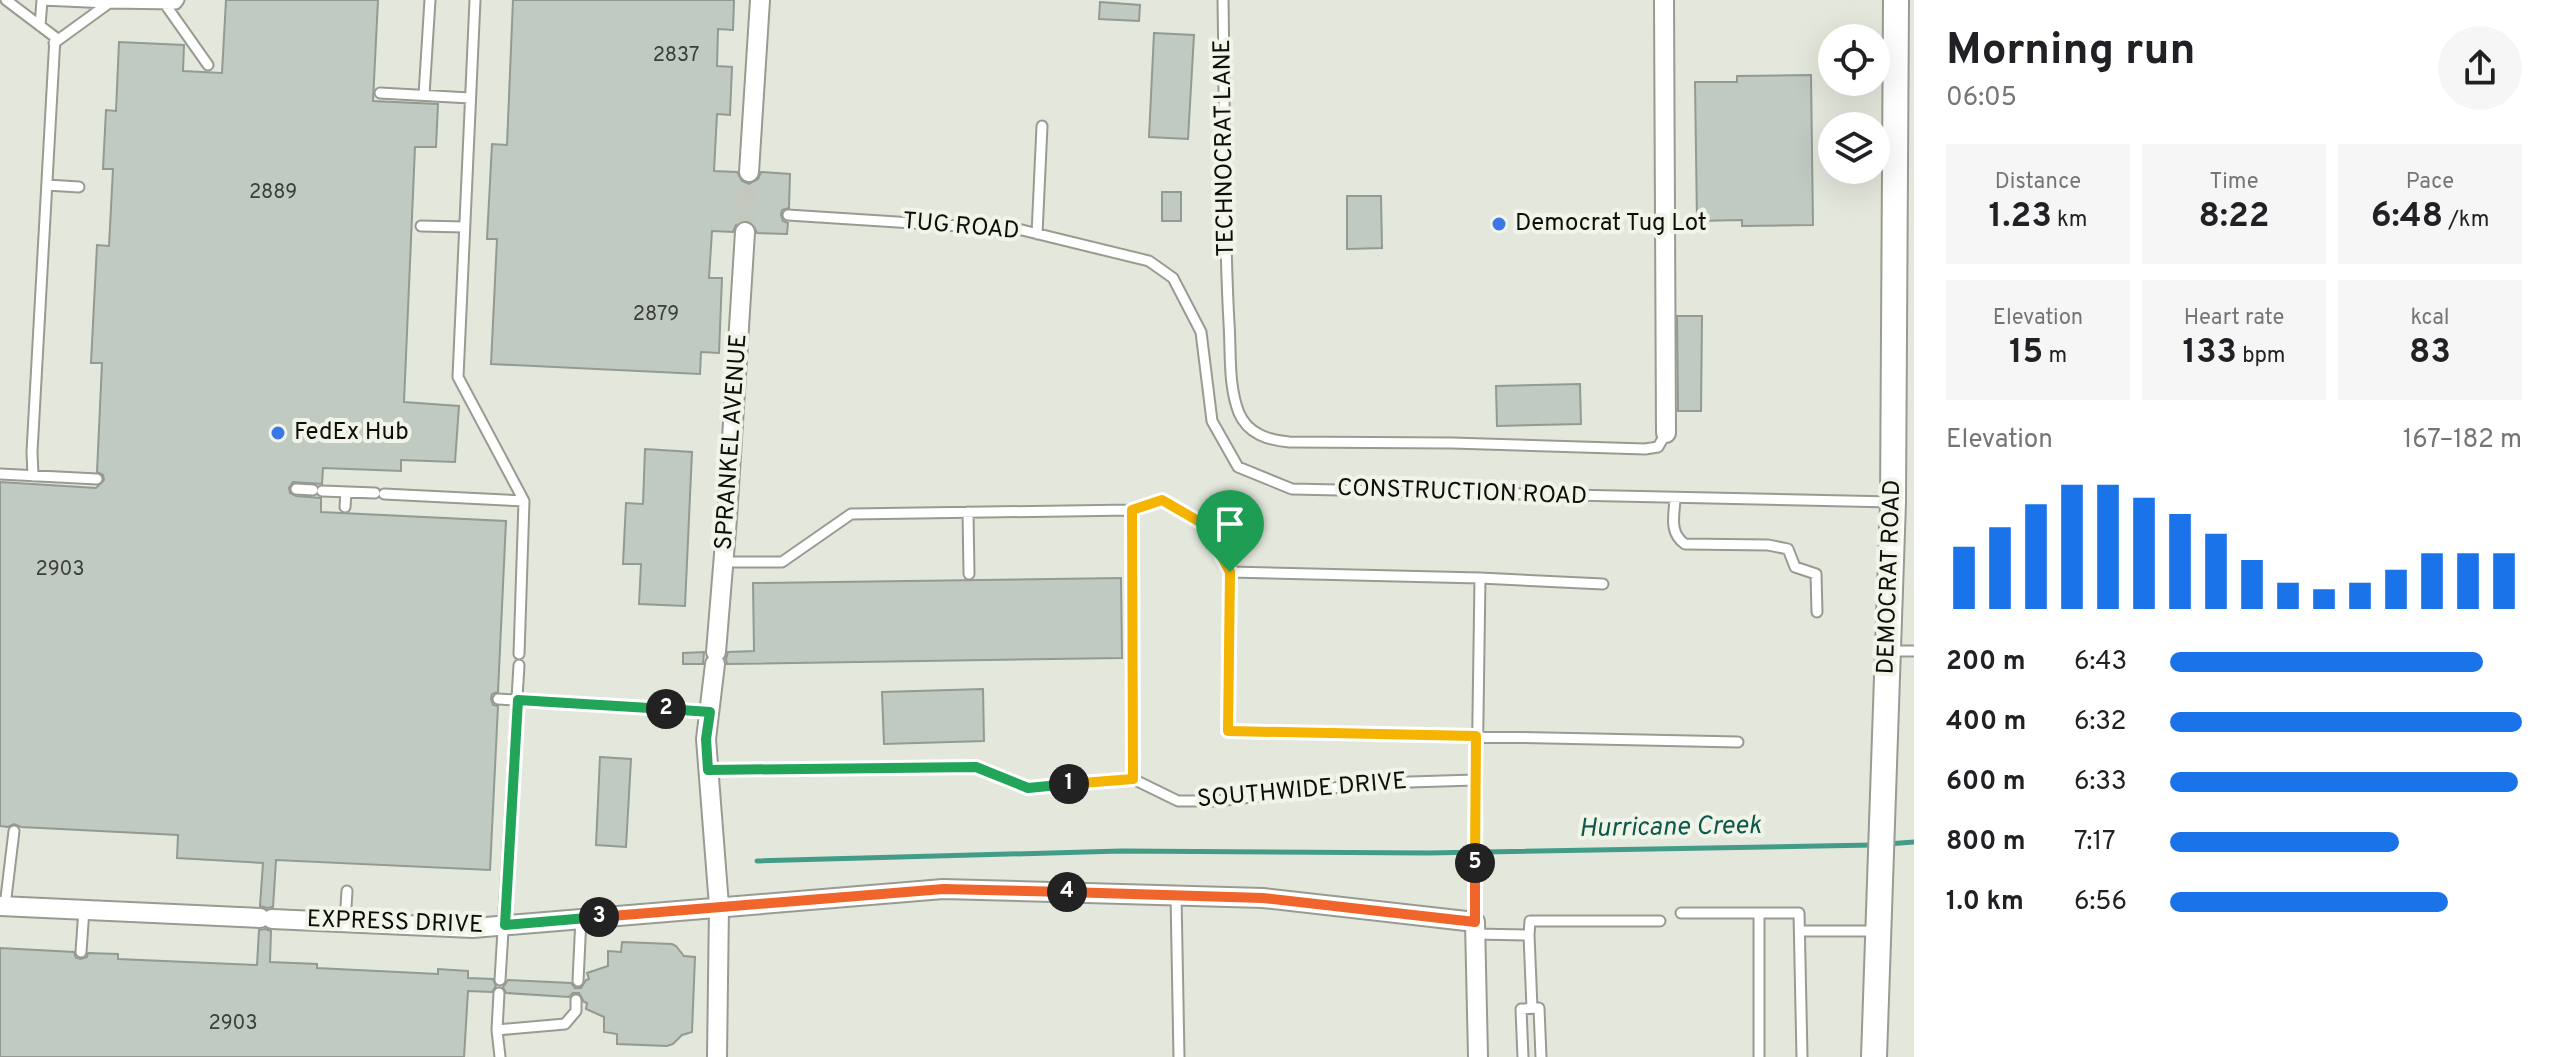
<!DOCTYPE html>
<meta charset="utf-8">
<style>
body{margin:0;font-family:Overpass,sans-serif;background:#f6f6f6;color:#202124;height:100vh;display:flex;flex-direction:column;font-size:30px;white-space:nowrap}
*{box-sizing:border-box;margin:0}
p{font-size:26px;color:#757577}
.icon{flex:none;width:44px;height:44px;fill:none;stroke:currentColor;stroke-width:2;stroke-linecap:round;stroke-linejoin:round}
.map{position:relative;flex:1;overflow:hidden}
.side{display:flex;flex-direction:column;background:#fff;width:640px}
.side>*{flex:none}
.buttons{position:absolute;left:1818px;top:24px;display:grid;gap:16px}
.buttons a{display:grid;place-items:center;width:72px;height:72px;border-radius:50%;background:#fff;box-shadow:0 8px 32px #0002;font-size:40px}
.pin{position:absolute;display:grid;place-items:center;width:68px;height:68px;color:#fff;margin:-82px -34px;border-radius:50% 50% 50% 0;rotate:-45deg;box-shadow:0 0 8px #0007}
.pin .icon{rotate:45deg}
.km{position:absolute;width:40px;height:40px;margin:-20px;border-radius:50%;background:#222;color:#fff;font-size:22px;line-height:40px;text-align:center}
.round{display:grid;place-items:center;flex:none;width:84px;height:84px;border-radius:42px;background:#f6f6f6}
.head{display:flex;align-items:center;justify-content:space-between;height:136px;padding:0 32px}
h1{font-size:44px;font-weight:700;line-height:60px}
.figures{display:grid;grid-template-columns:repeat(3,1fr);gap:12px;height:136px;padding:8px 32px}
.figures div{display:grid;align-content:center;border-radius:0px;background:#f6f6f6;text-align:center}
.figures b{font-size:34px;font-weight:700}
.figures small{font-size:22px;font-weight:400}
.figures p{font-size:22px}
.chart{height:224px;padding:16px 32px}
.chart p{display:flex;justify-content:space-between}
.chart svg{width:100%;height:144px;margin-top:8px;stroke:#1a73e8;stroke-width:6}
ul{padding:0 32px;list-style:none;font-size:26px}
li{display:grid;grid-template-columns:128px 96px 1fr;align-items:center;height:60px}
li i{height:20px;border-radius:10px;background:#1a73e8}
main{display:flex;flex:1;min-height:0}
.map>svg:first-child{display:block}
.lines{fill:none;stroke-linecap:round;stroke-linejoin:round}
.stream{stroke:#439c88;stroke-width:5}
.building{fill:#c1cac2;stroke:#929a92;stroke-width:2}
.street-tunnel{stroke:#c4c7bd;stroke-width:18;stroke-dasharray:18 9;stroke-linecap:butt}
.lane-casing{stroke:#989b91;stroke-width:13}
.street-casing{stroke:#989b91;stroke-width:22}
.secondary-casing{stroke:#989b91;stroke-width:28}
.lane{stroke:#fff;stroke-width:9}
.street{stroke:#fff;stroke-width:18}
.secondary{stroke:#fff;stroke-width:24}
.split-1-casing{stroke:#fff;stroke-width:16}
.split-2-casing{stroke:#fff;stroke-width:16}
.split-3-casing{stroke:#fff;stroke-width:16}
.split-4-casing{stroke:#fff;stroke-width:16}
.split-5-casing{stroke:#fff;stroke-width:16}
.split-6-casing{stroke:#fff;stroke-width:16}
.split-1{stroke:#f5b400;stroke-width:10}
.split-2{stroke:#22a559;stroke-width:10}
.split-3{stroke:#22a559;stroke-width:10}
.split-4{stroke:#f0652b;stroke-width:10}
.split-5{stroke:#f0652b;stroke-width:10}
.split-6{stroke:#f5b400;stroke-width:10}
.poi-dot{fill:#3b78e7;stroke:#f1f4e9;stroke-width:3}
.labels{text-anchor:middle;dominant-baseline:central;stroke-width:8;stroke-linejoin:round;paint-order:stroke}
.number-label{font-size:20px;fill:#3b3e39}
.street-label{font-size:24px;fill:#0e0f0b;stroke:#f1f4e9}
.poi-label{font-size:24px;fill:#0e0f0b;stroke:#f1f4e9;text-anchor:start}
.water-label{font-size:26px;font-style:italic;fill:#0e584a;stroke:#f1f4e9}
</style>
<main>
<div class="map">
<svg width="1914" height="1057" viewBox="0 0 1914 1057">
<rect width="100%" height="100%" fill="#e4e7dc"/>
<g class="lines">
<path class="stream" d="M 1887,844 L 1914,842
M 757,861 L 1121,851 L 1428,853 L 1873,845"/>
</g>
<path class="building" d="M 226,0 L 378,0 L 373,101 L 438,104 L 436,147 L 415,147 L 404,402 L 459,406 L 455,462 L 401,460 L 401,471 L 323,468 L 322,484 L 293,482 L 289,488 L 290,493 L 296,496 L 321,498 L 321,512 L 506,521 L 498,692 L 492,694 L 491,699 L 493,705 L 498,706 L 490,870 L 276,860 L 273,907 L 267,908 L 260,906 L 263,863 L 177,858 L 178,835 L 21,827 L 14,824 L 8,827 L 0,826 L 0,482 L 96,488 L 104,480 L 103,475 L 97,472 L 102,363 L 91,363 L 97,245 L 109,246 L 113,169 L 103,169 L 106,110 L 116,111 L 119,42 L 184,45 L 183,71 L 222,73 Z
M 513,0 L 734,0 L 733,30 L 718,29 L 717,66 L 732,67 L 730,115 L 717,114 L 714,171 L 737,172 L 742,181 L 749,184 L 758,179 L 761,172 L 790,174 L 789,208 L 782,210 L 781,215 L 783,221 L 788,223 L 787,234 L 757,233 L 752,223 L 745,220 L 736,225 L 733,232 L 712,231 L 709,278 L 722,278 L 719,353 L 701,352 L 700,374 L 491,364 L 497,239 L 487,239 L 492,144 L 507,145 Z
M 1100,2 L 1140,5 L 1139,21 L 1099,19 Z
M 1154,33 L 1194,35 L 1188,139 L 1149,137 Z
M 1811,75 L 1813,225 L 1742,226 L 1742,220 L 1697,221 L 1695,82 L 1737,82 L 1737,76 Z
M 1162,192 L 1181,192 L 1181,221 L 1162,221 Z
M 1347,196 L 1381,196 L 1382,248 L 1347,249 Z
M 1677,316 L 1702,316 L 1701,411 L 1678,411 Z
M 1580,384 L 1581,424 L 1497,426 L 1496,386 Z
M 645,449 L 692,452 L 685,606 L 639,604 L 641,564 L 623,564 L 626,503 L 643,504 Z
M 1121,578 L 1122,658 L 727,664 L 726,659 L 728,652 L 754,651 L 753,583 Z
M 704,652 L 703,664 L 683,664 L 683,653 Z
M 983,689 L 984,741 L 884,744 L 882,692 Z
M 600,757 L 631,759 L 626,847 L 596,845 Z
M 265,929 L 271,931 L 270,962 L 317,964 L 317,968 L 438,974 L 438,969 L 468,971 L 468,978 L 493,979 L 496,986 L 492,992 L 468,991 L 464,1057 L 0,1057 L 0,948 L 74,952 L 76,958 L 81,959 L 87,957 L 88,953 L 118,954 L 118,959 L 257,965 L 259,930 Z
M 622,942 L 672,944 L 676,946 L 684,956 L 695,957 L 692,1032 L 682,1035 L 673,1044 L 667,1046 L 617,1044 L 617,1034 L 604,1032 L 604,1017 L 586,1009 L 587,1003 L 584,1002 L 579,993 L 573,993 L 569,997 L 506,993 L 503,987 L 508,980 L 571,983 L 575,988 L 581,988 L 586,980 L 589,979 L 587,973 L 608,966 L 608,951 L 621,952 Z"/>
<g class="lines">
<path class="street-tunnel" d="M 745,232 L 749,172"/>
<defs>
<path id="lane" d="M 6,0 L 55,37 L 32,452 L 33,476
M 42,0 L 109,3
M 475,0 L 458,377 L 524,501 L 519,654
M 1223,0 C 1225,107 1223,216 1229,323 C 1231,351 1228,386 1239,413 C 1248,434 1268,440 1289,442 L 1452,443 L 1645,449 L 1658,447 L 1666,433
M 165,4 L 208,65
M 40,26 L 42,0
M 54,43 L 109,3 L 176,4 L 179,0
M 380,93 L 470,98
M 424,95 L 430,0
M 47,185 L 79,187
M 788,215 L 1022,230 L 1149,261 L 1173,278 L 1201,332 L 1212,421 L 1238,467 L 1292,489 L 1893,502
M 421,226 L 464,227
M 1037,234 L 1042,126
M 0,474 L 97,479
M 296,489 L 313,490
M 322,491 L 375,493
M 384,494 L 524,501
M 1675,499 C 1674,516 1669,533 1685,544 L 1768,545 L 1788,549 L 1795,567 L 1816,574 L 1817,612
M 345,507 L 346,492
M 1132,510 L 1162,500 L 1205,525 L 1230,572 L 1228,731 L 1738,742
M 968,512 L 969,574
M 1230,572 L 1480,578
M 1891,651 L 1914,651
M 498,699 L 710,712
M 708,770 L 976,767 L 1028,788 L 1133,779 L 1132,510 L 851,514 L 782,562 L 724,562
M 1133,779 L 1178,801 L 1216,801 L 1377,783 L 1475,780
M 1176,895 L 1179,1057
M 5,906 L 14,831
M 1681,913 L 1759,913
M 345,922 L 347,891
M 1475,922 L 1480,578 L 1603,584
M 1800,931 L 1875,931
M 1475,934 L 1529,935 L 1530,921 L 1660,921
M 1529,935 L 1532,1008
M 81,952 L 84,909
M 500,980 L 519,665
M 578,981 L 581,918
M 499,993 L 497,1030 L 500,1057
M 497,1030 L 565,1024 L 576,1011 L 576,1000
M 1523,1057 L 1521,1009 L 1539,1008 L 1541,1057
M 1759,1057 L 1759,913 L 1799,913 L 1802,1057"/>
<path id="street" d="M 1664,0 L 1666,433
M 749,172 L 760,0
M 716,652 L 727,518 L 745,232
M 715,664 L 706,739 L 719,906 L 717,1057
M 0,906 L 260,918
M 272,919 L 473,928 L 943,889 L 1263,898 L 1475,922 L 1478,1057"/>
<path id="secondary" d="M 1874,1057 L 1893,502 L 1896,0"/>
</defs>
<use href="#lane" class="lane-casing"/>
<use href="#street" class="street-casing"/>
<use href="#secondary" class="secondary-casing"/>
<use href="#lane" class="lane"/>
<use href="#street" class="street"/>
<use href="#secondary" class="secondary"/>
</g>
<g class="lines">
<defs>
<path id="split-1" d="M 1069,784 L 1133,779 L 1132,510 L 1162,500 L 1205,525 L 1230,572"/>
<path id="split-2" d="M 666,709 L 710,712 L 706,739 L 708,770 L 976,767 L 1028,788 L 1069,784"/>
<path id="split-3" d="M 599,917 L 505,925 L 518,700 L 666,709"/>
<path id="split-4" d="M 599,917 L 943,889 L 1067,892"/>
<path id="split-5" d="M 1067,892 L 1263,898 L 1475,922 L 1475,863"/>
<path id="split-6" d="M 1230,572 L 1228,731 L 1476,736 L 1475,863"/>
</defs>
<use href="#split-1" class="split-1-casing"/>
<use href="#split-2" class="split-2-casing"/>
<use href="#split-3" class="split-3-casing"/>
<use href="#split-4" class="split-4-casing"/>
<use href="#split-5" class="split-5-casing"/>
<use href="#split-6" class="split-6-casing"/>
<use href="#split-1" class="split-1"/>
<use href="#split-2" class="split-2"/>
<use href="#split-3" class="split-3"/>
<use href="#split-4" class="split-4"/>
<use href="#split-5" class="split-5"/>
<use href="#split-6" class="split-6"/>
</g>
<g class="poi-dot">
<circle cx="1499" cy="224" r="8"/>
<circle cx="278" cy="433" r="8"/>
</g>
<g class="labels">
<g class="number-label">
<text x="676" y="56">2837</text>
<text x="273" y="193">2889</text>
<text x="656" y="315">2879</text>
<text x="60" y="570">2903</text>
<text x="233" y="1024">2903</text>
</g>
<g class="street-label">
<text transform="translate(1225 148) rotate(-91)">TECHNOCRAT LANE</text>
<text transform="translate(961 227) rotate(5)">TUG ROAD</text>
<text transform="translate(732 442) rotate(-86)">SPRANKEL AVENUE</text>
<text transform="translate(1462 493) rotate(2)">CONSTRUCTION ROAD</text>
<text transform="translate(1890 577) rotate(-88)">DEMOCRAT ROAD</text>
<text transform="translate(1302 791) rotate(-5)">SOUTHWIDE DRIVE</text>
<text transform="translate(395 923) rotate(2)">EXPRESS DRIVE</text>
</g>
<g class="poi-label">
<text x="1515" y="224">Democrat Tug Lot</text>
<text x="294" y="433">FedEx Hub</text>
</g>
<g class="water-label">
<text transform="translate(1670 828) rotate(-1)">Hurricane Creek</text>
</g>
</g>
</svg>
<div class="buttons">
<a><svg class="icon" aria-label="locate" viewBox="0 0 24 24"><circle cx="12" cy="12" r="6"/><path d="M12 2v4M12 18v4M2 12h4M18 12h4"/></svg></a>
<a><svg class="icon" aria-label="layers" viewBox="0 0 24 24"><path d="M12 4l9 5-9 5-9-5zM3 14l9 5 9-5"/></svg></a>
</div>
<div class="pin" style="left:1230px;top:572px;background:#1e9e55"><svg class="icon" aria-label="arrive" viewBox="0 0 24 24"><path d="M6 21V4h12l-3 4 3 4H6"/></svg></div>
<b class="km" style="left:1069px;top:784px">1</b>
<b class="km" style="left:666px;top:709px">2</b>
<b class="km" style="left:599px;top:917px">3</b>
<b class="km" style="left:1067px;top:892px">4</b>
<b class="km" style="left:1475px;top:863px">5</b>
</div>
<section class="side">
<div class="head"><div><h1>Morning run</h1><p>06:05</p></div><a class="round"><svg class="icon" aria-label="share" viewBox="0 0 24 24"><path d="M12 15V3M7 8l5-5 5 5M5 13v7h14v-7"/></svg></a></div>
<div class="figures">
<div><p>Distance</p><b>1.23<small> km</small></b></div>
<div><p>Time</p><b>8:22</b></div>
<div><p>Pace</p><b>6:48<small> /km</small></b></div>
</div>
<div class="figures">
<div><p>Elevation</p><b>15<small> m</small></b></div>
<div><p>Heart rate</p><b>133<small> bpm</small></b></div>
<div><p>kcal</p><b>83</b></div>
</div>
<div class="chart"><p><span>Elevation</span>167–182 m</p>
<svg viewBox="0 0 160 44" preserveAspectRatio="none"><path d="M5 44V25M15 44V19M25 44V12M35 44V6M45 44V6M55 44V10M65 44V15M75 44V21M85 44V29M95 44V36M105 44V38M115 44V36M125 44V32M135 44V27M145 44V27M155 44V27"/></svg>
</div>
<ul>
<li><b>200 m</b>6:43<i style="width:89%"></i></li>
<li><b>400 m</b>6:32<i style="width:100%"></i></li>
<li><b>600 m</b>6:33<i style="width:99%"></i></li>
<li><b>800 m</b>7:17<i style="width:65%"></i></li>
<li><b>1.0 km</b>6:56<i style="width:79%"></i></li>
</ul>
</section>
</main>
